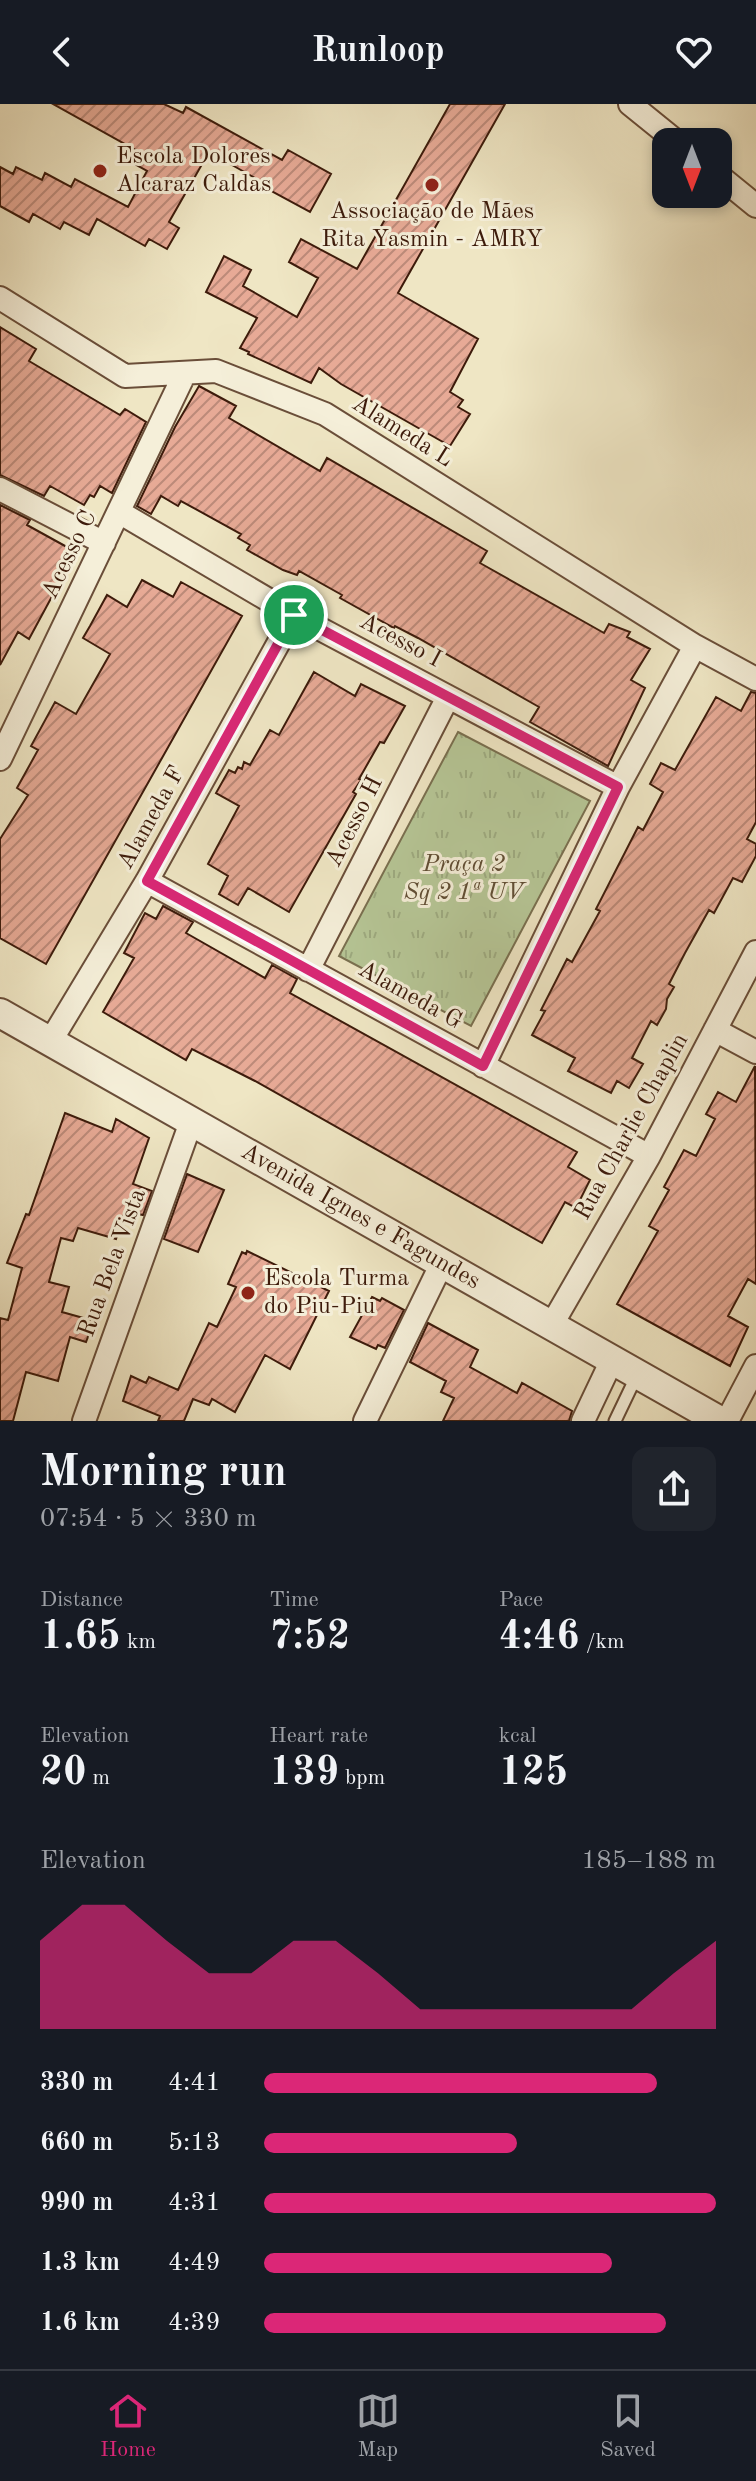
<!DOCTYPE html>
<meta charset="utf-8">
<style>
body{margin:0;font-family:"Old Standard TT",serif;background:#20242c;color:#f1f3f6;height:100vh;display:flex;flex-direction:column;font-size:30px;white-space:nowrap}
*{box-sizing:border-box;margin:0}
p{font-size:26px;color:#9ea1a6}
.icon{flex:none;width:44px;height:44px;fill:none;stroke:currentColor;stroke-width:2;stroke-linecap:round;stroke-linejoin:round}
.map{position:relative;height:1317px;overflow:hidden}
.drawer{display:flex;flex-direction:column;background:#171b24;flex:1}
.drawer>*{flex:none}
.needle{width:52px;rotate:180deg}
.fabs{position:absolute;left:652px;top:24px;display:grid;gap:16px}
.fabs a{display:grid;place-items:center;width:80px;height:80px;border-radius:16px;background:#171b24;box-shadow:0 4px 12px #0003;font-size:40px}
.pin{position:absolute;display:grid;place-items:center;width:68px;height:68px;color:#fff;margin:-34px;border:4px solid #fff;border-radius:50%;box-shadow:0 2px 8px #0007}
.round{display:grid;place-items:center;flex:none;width:84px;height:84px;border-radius:16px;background:#20242c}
.headline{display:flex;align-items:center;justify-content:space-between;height:136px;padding:0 40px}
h1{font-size:44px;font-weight:800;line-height:60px}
.figures{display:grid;grid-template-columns:repeat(3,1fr);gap:12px;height:136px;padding:8px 40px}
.figures div{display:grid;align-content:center}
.figures b{font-size:40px;font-weight:800}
.figures small{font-size:22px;font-weight:400}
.figures p{font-size:22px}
.chart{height:224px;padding:16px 40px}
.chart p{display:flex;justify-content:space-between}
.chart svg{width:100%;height:144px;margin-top:8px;fill:#db2777;opacity:.7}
ul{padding:0 40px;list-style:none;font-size:26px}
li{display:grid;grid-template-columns:128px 96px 1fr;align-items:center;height:60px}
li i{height:20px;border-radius:10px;background:#db2777}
header{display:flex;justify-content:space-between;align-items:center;height:104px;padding:0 40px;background:#171b24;font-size:36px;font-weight:800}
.dock{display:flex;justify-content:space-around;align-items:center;height:112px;border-top:2px solid #363941;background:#171b24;font-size:22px;color:#9ea1a6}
.dock a{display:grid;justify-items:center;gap:4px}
.dock .current{color:#db2777}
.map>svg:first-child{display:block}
.park{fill:url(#park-tufts);stroke:#7a7050;stroke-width:2}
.building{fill:url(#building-hatch);stroke:#3d1b0b;stroke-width:2}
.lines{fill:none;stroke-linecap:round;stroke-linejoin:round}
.service-casing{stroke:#6a4e39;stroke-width:15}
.minor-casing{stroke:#6a4e39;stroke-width:26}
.tertiary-casing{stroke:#6a4e39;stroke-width:32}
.service{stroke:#f5efd9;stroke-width:11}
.minor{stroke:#f5efd9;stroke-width:22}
.tertiary{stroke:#f5efd9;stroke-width:28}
.route-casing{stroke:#fff;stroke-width:16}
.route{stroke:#db2777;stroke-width:10}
.poi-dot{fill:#8f2418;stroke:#f5efd9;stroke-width:3}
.labels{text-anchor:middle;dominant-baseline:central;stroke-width:6;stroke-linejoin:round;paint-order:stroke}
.poi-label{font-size:24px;fill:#3d1b0b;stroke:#f5efd9;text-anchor:start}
.street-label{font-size:24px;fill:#3d1b0b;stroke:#f5efd9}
.park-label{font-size:24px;font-style:italic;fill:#614e35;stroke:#f5efd9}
</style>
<header><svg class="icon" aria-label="back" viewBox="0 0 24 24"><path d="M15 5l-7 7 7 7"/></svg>Runloop<svg class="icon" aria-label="heart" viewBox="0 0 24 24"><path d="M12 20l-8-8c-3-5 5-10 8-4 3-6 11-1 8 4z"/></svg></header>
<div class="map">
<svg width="756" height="1317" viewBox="0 0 756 1317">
<defs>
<pattern id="park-tufts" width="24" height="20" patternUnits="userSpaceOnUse" patternTransform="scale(2)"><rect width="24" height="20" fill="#b6c696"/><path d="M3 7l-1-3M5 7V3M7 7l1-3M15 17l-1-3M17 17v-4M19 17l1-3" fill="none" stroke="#9daa80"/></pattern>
<pattern id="building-hatch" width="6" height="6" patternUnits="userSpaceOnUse" patternTransform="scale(2)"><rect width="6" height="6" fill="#e7aa96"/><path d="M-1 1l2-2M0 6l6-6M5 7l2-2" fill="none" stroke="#bc8a79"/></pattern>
</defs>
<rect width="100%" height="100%" fill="#efe6c4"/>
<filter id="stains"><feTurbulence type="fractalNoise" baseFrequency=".0025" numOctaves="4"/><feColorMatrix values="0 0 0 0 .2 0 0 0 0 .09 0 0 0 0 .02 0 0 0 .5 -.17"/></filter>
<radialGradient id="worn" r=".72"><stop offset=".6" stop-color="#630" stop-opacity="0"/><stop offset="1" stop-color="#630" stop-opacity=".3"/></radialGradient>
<path class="park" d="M 458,628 L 590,697 L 471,922 L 339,852 Z"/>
<path class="building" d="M 53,0 L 164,0 L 183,9 L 186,3 L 282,56 L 288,46 L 331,70 L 310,108 L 253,77 L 255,74 L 209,48 L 169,118 L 179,124 L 167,145 L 149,135 L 145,142 L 97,115 L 89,131 L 64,118 L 60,125 L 33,110 L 29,118 L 0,102 L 0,63 L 13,70 L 16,63 L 42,76 L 45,69 L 71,83 L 75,75 L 128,103 L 147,67 L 133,59 L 139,48 Z
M 450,0 L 505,0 L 398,189 L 478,235 L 450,288 L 463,296 L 458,303 L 470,310 L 450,342 L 341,280 L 319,264 L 311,279 L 248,250 L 249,248 L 240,244 L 257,214 L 206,188 L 224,152 L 251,166 L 243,182 L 297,213 L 318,174 L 289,158 L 301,135 L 357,165 Z
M 0,223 L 36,245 L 29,257 L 120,311 L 125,305 L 146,318 L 112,389 L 100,382 L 94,393 L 90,391 L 84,401 L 50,382 L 44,392 L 0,371 Z
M 199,282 L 236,302 L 229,314 L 320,367 L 327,354 L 487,447 L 480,459 L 604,529 L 609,520 L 630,528 L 627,533 L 650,545 L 631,576 L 645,584 L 608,662 L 530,618 L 539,603 L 418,534 L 395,522 L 394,524 L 340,494 L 342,491 L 299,467 L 297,471 L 283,466 L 247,446 L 250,441 L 238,434 L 241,430 L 181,397 L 178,402 L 161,392 L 151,410 L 137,402 L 175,323 Z
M 0,401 L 30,416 L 27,421 L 76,448 L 29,535 L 18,528 L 0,561 Z
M 142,476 L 173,493 L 181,478 L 242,512 L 46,860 L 0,834 L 0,735 L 28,691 L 17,684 L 38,646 L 31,642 L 55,598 L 76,610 L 110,550 L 83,534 L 90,522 L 107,491 L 127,503 Z
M 314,568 L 355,592 L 361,580 L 405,602 L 384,639 L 380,638 L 359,675 L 361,676 L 353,688 L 356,690 L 289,808 L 248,784 L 238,801 L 219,790 L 228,772 L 208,760 L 239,702 L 216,689 L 229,666 L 235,669 L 238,663 L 242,665 L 244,658 L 250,661 L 270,626 L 279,631 Z
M 751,588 L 756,589 L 756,718 L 747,735 L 756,740 L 756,752 L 742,778 L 733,774 L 714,809 L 709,806 L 685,849 L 669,880 L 674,883 L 667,895 L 666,905 L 657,921 L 651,917 L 632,954 L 643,960 L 629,984 L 617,977 L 611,989 L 568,967 L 575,954 L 532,931 L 545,907 L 541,906 L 567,855 L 572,858 L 600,807 L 596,805 L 638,723 L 643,726 L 663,688 L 650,680 L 661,659 L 675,666 L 716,593 L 741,607 Z
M 163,802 L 193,818 L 186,829 L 265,874 L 272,861 L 297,875 L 290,889 L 577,1048 L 568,1063 L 590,1076 L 576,1104 L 565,1098 L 542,1139 L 255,977 L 192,945 L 186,956 L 103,908 L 134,854 L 124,849 L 145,809 L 156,815 Z
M 755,962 L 756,1180 L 748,1175 L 728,1212 L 748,1223 L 730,1262 L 617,1200 L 658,1127 L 649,1122 L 669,1086 L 664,1083 L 684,1046 L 696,1052 L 715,1015 L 706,1010 L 718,988 L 736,998 Z
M 65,1009 L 112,1028 L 116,1015 L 149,1034 L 133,1080 L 152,1087 L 143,1111 L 125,1107 L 116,1135 L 78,1124 L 73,1137 L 61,1134 L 49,1178 L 69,1183 L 62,1208 L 94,1217 L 86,1238 L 70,1233 L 58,1277 L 26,1268 L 13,1317 L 0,1317 L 0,1214 L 8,1216 L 22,1164 L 7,1159 L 26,1110 L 29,1111 Z
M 187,1070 L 224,1086 L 198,1148 L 164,1135 Z
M 247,1147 L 329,1187 L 290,1265 L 265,1251 L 235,1308 L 212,1295 L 209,1301 L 193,1295 L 184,1317 L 158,1317 L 160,1312 L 123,1297 L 131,1272 L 146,1279 L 149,1273 L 178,1286 L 209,1219 L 217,1223 L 236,1183 L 228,1180 L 242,1148 L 246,1150 Z
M 372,1193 L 380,1197 L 382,1194 L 404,1206 L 385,1244 L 378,1241 L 376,1245 L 350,1233 Z
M 428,1219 L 478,1246 L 470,1263 L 517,1289 L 522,1279 L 572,1307 L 569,1317 L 443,1317 L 454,1294 L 441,1288 L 446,1277 L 410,1258 Z"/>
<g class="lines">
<defs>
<path id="service" d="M 615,1317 L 637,1271"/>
<path id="minor" d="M 630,0 L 677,38
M 718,71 L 756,102
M 0,194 L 125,272 L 216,267 L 325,310 L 695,542 L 756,575
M 0,385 L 104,439
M 119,408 L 294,511 L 618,683
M 0,655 L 185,269
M 147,777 L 649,1052
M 308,866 L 448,593
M 715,926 L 756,948
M 50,938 L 147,777 L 294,511
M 483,962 L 618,683 L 695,542
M 551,1222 L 649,1052 L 756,848
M 84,1317 L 191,1018
M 365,1317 L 442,1159
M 583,1317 L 612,1256
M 727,1317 L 756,1262"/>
<g id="tertiary">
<path id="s1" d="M 0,909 L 720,1317"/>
</g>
</defs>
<use href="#service" class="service-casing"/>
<use href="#minor" class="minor-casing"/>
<use href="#tertiary" class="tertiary-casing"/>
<use href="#service" class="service"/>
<use href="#minor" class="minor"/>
<use href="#tertiary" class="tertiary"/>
</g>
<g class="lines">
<defs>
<path id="route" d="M 294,511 L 618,683 L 483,962 L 147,777 Z"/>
</defs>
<use href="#route" class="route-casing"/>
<use href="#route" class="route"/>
</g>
<g class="poi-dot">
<circle cx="100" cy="67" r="8"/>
<circle cx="432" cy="81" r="8"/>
<circle cx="248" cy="1189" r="8"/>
</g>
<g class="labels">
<g class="poi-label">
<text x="116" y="53">Escola Dolores<tspan x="116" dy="28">Alcaraz Caldas</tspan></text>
<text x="432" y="108" text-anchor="middle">Associação de Mães<tspan x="432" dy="28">Rita Yasmin - AMRY</tspan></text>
<text x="264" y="1175">Escola Turma<tspan x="264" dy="28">do Piu-Piu</tspan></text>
</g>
<g class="street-label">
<text transform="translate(402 328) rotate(32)">Alameda L</text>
<text transform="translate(70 451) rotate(-64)">Acesso C</text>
<text transform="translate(400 537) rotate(28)">Acesso I</text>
<text transform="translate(152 714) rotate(-61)">Alameda F</text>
<text transform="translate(355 718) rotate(-63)">Acesso H</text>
<text transform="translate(410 892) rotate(29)">Alameda G</text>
<text transform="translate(632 1023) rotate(-61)">Rua Charlie Chaplin</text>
<text stroke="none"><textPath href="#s1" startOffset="414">Avenida Ignes e Fagundes</textPath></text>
<text transform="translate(113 1159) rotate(-70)">Rua Bela Vista</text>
</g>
<g class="park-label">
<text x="464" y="761">Praça 2<tspan x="464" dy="28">Sq 2 1ª UV</tspan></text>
</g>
</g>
<rect width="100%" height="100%" filter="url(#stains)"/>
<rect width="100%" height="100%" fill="url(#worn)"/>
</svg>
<div class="fabs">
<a><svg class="needle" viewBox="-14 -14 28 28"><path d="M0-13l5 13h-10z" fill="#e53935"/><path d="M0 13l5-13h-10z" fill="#9ea1a6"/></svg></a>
</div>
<div class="pin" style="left:294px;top:511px;background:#1e9e55"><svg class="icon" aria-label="arrive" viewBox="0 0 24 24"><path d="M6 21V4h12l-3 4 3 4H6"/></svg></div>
</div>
<section class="drawer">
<div class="headline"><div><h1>Morning run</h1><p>07:54 · 5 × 330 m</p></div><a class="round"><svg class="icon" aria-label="share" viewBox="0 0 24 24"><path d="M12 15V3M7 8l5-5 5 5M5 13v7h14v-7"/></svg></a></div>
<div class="figures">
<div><p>Distance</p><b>1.65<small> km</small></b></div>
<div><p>Time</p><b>7:52</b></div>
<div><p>Pace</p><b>4:46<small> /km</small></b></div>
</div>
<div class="figures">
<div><p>Elevation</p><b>20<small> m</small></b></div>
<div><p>Heart rate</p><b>139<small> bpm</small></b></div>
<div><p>kcal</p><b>125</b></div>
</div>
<div class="chart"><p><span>Elevation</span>185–188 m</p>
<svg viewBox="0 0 160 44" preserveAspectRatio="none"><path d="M0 44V17L10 6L20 6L30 17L40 27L50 27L60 17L70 17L80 27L90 38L100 38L110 38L120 38L130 38L140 38L150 27L160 17V44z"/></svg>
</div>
<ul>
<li><b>330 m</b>4:41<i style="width:87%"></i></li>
<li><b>660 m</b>5:13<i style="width:56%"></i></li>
<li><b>990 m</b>4:31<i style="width:100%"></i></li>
<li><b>1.3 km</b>4:49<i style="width:77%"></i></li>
<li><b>1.6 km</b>4:39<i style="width:89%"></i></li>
</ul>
</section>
<nav class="dock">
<a class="current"><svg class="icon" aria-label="home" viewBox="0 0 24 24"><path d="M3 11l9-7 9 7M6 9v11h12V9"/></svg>Home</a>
<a><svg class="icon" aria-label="map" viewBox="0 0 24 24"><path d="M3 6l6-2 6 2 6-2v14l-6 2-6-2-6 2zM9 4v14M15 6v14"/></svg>Map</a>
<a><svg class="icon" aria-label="saved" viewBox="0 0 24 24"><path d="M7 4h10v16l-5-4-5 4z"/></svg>Saved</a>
</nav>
